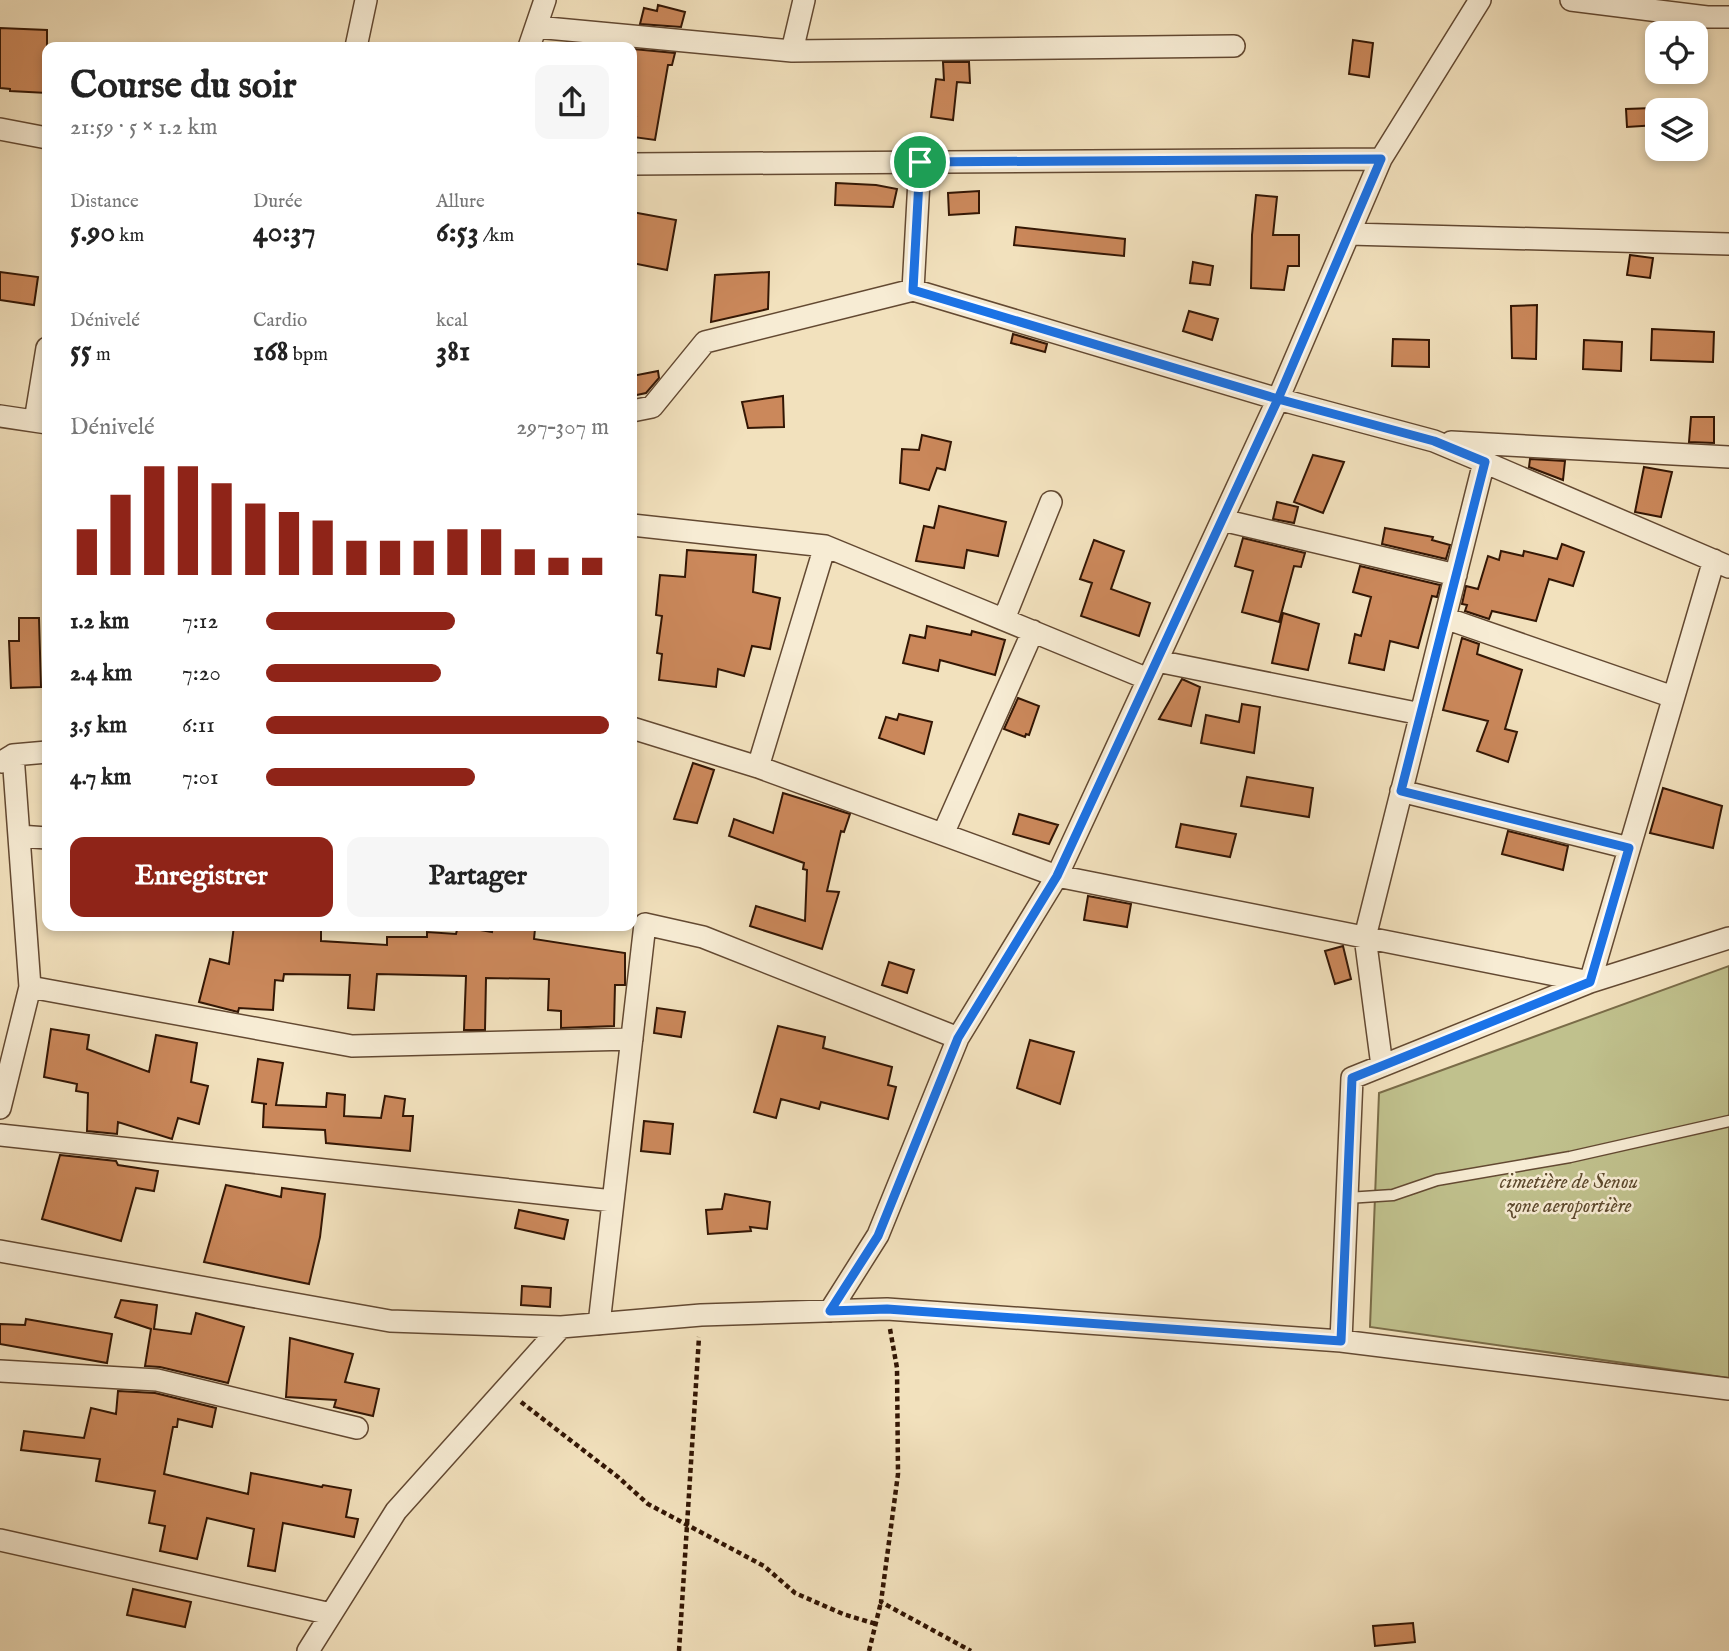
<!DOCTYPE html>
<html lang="fr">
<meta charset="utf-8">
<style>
body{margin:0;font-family:"IM FELL English",serif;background:#f6f6f6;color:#222;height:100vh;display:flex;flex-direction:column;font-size:26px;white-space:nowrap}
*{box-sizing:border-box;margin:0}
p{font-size:23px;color:#767676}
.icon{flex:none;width:38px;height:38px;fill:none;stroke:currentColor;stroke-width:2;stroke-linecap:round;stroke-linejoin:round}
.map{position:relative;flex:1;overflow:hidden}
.details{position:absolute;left:42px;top:42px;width:595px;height:889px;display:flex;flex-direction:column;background:#fff;border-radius:14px;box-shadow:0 4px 10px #0003}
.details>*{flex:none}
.buttons{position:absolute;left:1645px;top:21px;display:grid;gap:14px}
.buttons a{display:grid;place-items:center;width:63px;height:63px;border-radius:14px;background:#fff;box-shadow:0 4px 10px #0003;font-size:35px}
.pin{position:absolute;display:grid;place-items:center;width:60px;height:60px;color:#fff;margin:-30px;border:4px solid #fff;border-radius:50%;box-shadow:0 2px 7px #0007}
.round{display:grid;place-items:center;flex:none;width:74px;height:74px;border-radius:14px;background:#f6f6f6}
.head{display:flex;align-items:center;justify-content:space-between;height:119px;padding:0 28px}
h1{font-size:38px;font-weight:700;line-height:52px}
.stats{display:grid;grid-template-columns:repeat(3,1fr);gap:10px;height:119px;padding:7px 28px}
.stats div{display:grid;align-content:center}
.stats b{font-size:30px;font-weight:700}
.stats small{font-size:19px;font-weight:400}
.stats p{font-size:19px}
.chart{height:196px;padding:14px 28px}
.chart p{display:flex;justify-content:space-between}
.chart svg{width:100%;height:126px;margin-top:7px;stroke:#8f2418;stroke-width:6}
.button{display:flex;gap:14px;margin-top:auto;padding:14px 28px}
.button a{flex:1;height:80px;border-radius:14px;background:#8f2418;color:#fff;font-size:28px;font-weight:700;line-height:80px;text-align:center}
.button a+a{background:#f6f6f6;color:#222}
ul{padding:0 28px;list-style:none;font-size:23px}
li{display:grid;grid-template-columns:112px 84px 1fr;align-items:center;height:52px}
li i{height:18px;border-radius:9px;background:#8f2418}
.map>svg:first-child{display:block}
.green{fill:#c0c18d;stroke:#7a6c48;stroke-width:2}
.building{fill:#cb885b;stroke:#331604;stroke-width:2}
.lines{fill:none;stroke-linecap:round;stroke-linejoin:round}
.service-casing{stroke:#634932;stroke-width:13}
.minor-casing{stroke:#634932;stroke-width:24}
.path{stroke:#331604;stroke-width:4.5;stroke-dasharray:5 3.5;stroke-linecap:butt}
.service{stroke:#f7ecd4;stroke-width:10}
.minor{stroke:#f7ecd4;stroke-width:21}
.route-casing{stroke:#fff;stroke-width:14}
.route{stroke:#1a73e8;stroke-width:9}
.labels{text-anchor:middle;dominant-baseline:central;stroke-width:5;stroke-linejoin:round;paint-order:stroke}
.park-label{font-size:21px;font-style:italic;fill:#5d492d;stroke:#f7ecd4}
</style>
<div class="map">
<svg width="1729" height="1651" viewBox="0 0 1729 1651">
<rect width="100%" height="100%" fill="#f2e1bd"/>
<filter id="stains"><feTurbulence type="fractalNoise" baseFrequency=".00286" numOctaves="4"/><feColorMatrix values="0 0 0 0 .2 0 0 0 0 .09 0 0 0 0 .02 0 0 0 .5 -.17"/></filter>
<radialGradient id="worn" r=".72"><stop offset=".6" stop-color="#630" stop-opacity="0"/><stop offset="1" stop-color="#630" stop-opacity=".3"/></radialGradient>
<path class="green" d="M 1729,966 L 1729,1378 L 1370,1327 L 1379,1093 Z"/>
<path class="building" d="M 658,5 L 685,12 L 681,27 L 640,24 L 644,8 L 657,11 Z
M 0,28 L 47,30 L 47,93 L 10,91 L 10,89 L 0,88 Z
M 1353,40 L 1373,43 L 1369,77 L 1349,74 Z
M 633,49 L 675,53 L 672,65 L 668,65 L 655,140 L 633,137 L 636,117 L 632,117 Z
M 943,62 L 969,62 L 970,83 L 957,82 L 953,120 L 931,117 L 936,79 L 944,80 Z
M 1680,107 L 1680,110 L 1657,110 L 1657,125 L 1627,127 L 1626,109 Z
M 836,183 L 876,185 L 897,189 L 893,207 L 835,205 Z
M 979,191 L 979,213 L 949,215 L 948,193 Z
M 1256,195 L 1277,197 L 1273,235 L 1299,235 L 1299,266 L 1288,266 L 1284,290 L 1251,288 L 1252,235 Z
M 632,212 L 676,220 L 667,270 L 632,263 Z
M 1016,227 L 1125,239 L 1124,256 L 1014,245 Z
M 1630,255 L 1653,258 L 1650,278 L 1627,275 Z
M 1193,262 L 1213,266 L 1210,285 L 1190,283 Z
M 0,272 L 38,277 L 34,305 L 0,300 Z
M 769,272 L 768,309 L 711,322 L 715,275 Z
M 1537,305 L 1536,359 L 1512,358 L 1511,306 Z
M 1189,311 L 1218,319 L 1212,340 L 1183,331 Z
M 1652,329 L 1714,332 L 1713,362 L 1651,360 Z
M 1013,334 L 1047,344 L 1045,352 L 1011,343 Z
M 1393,339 L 1429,340 L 1429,367 L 1392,366 Z
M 1584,340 L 1622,342 L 1621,371 L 1583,369 Z
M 658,371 L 659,378 L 646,393 L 632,396 L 632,376 Z
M 783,396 L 784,427 L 748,428 L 742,402 Z
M 1691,417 L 1714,417 L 1714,443 L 1689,442 Z
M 922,435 L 951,442 L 945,470 L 937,468 L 929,490 L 900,483 L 902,449 L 919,450 Z
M 1313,455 L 1344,462 L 1323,513 L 1294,502 Z
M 1530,459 L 1565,461 L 1563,480 L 1529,467 Z
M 1644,467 L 1672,472 L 1661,517 L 1635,512 Z
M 1277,502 L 1298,507 L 1294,523 L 1273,519 Z
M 939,506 L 1006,522 L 998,556 L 967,550 L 964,568 L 916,561 L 924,526 L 934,528 Z
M 1385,528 L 1433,537 L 1432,540 L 1450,545 L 1446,559 L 1382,544 Z
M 1243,538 L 1305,553 L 1301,567 L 1294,566 L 1279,622 L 1242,612 L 1253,571 L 1235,566 Z
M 1094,540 L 1124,551 L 1111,589 L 1150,603 L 1139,636 L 1081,616 L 1092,583 L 1080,579 Z
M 1562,544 L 1584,552 L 1573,586 L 1549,579 L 1536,621 L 1492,611 L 1489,619 L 1465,611 L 1467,605 L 1462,604 L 1466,586 L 1478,589 L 1488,556 L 1499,560 L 1501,551 L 1523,556 L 1524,551 L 1557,559 Z
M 687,550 L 756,555 L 753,592 L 780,598 L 770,649 L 752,646 L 744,676 L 718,669 L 716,687 L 659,680 L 662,654 L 657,653 L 662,616 L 656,615 L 660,575 L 685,577 Z
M 1360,566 L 1440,585 L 1437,597 L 1432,596 L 1418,648 L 1390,641 L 1384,670 L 1349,663 L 1355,634 L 1361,636 L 1371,597 L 1353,592 Z
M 1283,613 L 1319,624 L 1308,670 L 1272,663 Z
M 19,618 L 39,618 L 41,687 L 11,688 L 9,641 L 19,641 Z
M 927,626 L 971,635 L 972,631 L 1005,640 L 995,675 L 940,660 L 938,671 L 903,663 L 910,635 L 925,638 Z
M 1462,638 L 1479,644 L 1477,654 L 1522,670 L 1505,729 L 1517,732 L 1508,762 L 1477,751 L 1488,721 L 1443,710 Z
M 1182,679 L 1200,687 L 1191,726 L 1159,719 Z
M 1018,698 L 1039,706 L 1029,735 L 1026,734 L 1025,737 L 1004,729 Z
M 1242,704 L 1260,707 L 1254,753 L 1201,743 L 1206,715 L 1239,722 Z
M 899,714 L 932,722 L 924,754 L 879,738 L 886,717 L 897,720 Z
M 693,763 L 714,770 L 697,823 L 674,819 Z
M 1247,777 L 1313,788 L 1309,817 L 1241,806 Z
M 1663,788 L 1722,806 L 1713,848 L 1650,833 Z
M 783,793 L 850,814 L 844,832 L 841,831 L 827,891 L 839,892 L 822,949 L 750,926 L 756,906 L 805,921 L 807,870 L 803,869 L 804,863 L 729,836 L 734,819 L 773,833 Z
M 1019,814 L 1058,825 L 1049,844 L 1013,834 Z
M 1181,824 L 1236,834 L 1230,857 L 1176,847 Z
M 1508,831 L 1568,846 L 1563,870 L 1502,854 Z
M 1088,896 L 1131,904 L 1127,927 L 1084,920 Z
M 234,926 L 290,926 L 289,928 L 321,930 L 321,941 L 387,945 L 387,937 L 427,937 L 427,932 L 456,934 L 458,926 L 492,932 L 493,926 L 535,929 L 534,939 L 625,953 L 625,985 L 615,985 L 614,1026 L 561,1028 L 561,1011 L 548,1010 L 549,979 L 486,978 L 485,1030 L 464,1030 L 466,976 L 377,974 L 374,1010 L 348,1008 L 350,975 L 284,974 L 283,981 L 275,980 L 273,1010 L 239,1008 L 238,1012 L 199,1002 L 210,959 L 229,964 Z
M 1343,946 L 1351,979 L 1335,984 L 1325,951 Z
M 889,962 L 914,970 L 907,993 L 882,985 Z
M 657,1008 L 685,1012 L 681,1037 L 654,1033 Z
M 778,1026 L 825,1037 L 823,1048 L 892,1067 L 888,1085 L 896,1087 L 888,1119 L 821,1102 L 819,1109 L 781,1099 L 776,1118 L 754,1112 Z
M 51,1029 L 89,1035 L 87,1049 L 149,1072 L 156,1035 L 197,1043 L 191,1082 L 208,1086 L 199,1124 L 178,1118 L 172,1139 L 118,1122 L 117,1134 L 87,1131 L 88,1093 L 76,1091 L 77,1084 L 44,1077 Z
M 1030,1040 L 1074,1052 L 1060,1104 L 1017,1088 Z
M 258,1059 L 283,1063 L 276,1105 L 326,1107 L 327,1093 L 345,1095 L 344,1116 L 381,1118 L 385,1096 L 405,1099 L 403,1116 L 413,1116 L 410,1151 L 326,1143 L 325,1130 L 263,1127 L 264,1104 L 267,1104 L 252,1102 Z
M 644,1121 L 673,1124 L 670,1154 L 641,1151 Z
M 60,1155 L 116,1161 L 118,1165 L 158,1171 L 154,1191 L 136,1188 L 121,1241 L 42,1219 Z
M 226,1185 L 281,1197 L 282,1188 L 325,1194 L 320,1237 L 309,1284 L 204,1262 Z
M 725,1194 L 770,1202 L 767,1229 L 750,1227 L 751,1231 L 708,1234 L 706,1210 L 722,1209 Z
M 519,1210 L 568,1220 L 564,1239 L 515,1228 Z
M 522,1286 L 551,1288 L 550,1307 L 521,1305 Z
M 121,1300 L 157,1305 L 154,1329 L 191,1334 L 196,1313 L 244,1327 L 228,1383 L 160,1367 L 145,1366 L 151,1329 L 115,1317 Z
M 26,1319 L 112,1334 L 107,1363 L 0,1344 L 0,1324 L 25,1325 Z
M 290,1338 L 353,1354 L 345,1382 L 379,1389 L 373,1416 L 334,1407 L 336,1400 L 286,1397 Z
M 118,1391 L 155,1393 L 216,1408 L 212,1427 L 178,1419 L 177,1427 L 173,1427 L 164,1474 L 248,1494 L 251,1473 L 322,1487 L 323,1485 L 351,1490 L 346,1517 L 358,1519 L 354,1537 L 283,1523 L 275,1571 L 248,1566 L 254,1529 L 207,1518 L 197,1559 L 160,1551 L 165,1526 L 149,1523 L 155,1491 L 96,1481 L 100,1459 L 21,1450 L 24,1431 L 84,1438 L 91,1408 L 116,1414 Z
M 133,1589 L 191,1602 L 185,1627 L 127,1615 Z
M 1413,1623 L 1415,1642 L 1375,1646 L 1373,1626 Z"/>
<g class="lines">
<defs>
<path id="service" d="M 1347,1198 L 1393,1195 L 1437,1180 L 1570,1157 L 1729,1121"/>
<path id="minor" d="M 1571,0 L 1707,17 L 1729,17
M 536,27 L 792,51 L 1234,46
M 356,47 L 366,0
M 529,47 L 545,0
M 792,51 L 804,0
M 0,129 L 47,138
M 632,164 L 1381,159
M 1349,234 L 1729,244
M 913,290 L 920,162
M 632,411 L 652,407 L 705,342 L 913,290 L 1278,399 L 1434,441 L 1484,462 L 1365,937 L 1382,1066
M 0,416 L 47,423
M 35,421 L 47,348
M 1451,442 L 1729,457
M 1484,462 L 1729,567
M 1222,520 L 1456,575
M 632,525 L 825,546 L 1148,679
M 1445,618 L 1673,697
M 1004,619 L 1051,502
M 1157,661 L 1421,714
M 632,728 L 758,767 L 1057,876 L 1590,982 L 1714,560
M 2,762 L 13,755 L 47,752
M 758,767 L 825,546
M 1401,791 L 1629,848
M 943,834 L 1033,631
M 19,836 L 47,838
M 30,987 L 352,1046 L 632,1039
M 0,1108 L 30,987 L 13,755
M 0,1135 L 613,1201
M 0,1251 L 390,1321 L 561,1327 L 701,1315 L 887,1309 L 1341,1341 L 1729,1389
M 830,1311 L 878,1235 L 958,1038 L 1057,876 L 1278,399 L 1381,159 L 1480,0
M 599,1324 L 645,924 L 703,937 L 958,1038
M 1341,1341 L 1352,1078 L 1590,982 L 1729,938
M 0,1371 L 157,1380 L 357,1428
M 0,1540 L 331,1614
M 308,1651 L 396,1511 L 561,1327"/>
</defs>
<use href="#service" class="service-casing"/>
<use href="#minor" class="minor-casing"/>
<path class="path" d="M 890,1329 L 897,1368 L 898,1474 L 881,1602 L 971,1651
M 521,1402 L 618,1477 L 648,1504 L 764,1566 L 795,1593 L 843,1614 L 876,1624
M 679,1651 L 699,1337
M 869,1651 L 881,1602"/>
<use href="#service" class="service"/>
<use href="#minor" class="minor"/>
</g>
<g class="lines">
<defs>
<path id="route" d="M 920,162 L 913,290 L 1278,399 L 1057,876 L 958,1038 L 878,1236 L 830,1311 L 887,1309 L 1341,1341 L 1352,1078 L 1590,982 L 1629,848 L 1401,791 L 1485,462 L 1434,441 L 1278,399 L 1381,159 L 920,162"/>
</defs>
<use href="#route" class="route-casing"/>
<use href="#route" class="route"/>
</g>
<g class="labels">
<g class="park-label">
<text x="1569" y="1182">cimetière de Senou<tspan x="1569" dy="24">zone aeroportière</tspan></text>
</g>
</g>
<rect width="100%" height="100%" filter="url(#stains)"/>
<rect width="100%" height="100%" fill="url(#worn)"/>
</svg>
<div class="buttons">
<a><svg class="icon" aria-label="locate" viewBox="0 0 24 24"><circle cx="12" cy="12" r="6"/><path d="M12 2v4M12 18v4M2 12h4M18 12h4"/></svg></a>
<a><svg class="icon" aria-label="layers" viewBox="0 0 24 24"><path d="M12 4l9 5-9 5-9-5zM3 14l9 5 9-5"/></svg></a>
</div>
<div class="pin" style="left:920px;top:162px;background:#1e9e55"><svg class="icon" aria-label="arrive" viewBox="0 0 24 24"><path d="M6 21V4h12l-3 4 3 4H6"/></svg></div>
<section class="details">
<div class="head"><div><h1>Course du soir</h1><p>21:59 · 5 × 1.2 km</p></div><a class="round"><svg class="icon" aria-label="share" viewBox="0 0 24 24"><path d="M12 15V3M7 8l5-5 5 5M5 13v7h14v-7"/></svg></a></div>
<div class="stats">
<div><p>Distance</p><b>5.90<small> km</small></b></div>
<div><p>Durée</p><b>40:37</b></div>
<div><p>Allure</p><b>6:53<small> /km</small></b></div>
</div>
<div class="stats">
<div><p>Dénivelé</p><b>55<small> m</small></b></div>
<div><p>Cardio</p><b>168<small> bpm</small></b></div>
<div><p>kcal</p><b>381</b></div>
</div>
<div class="chart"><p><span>Dénivelé</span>297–307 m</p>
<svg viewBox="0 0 160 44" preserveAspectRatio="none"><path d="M5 44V28M15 44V16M25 44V6M35 44V6M45 44V12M55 44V19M65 44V22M75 44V25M85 44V32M95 44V32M105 44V32M115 44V28M125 44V28M135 44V35M145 44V38M155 44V38"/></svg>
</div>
<ul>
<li><b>1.2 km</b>7:12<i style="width:55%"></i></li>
<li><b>2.4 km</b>7:20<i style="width:51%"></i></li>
<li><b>3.5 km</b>6:11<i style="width:100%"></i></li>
<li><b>4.7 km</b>7:01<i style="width:61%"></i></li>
</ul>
<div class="button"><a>Enregistrer</a><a>Partager</a></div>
</section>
</div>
